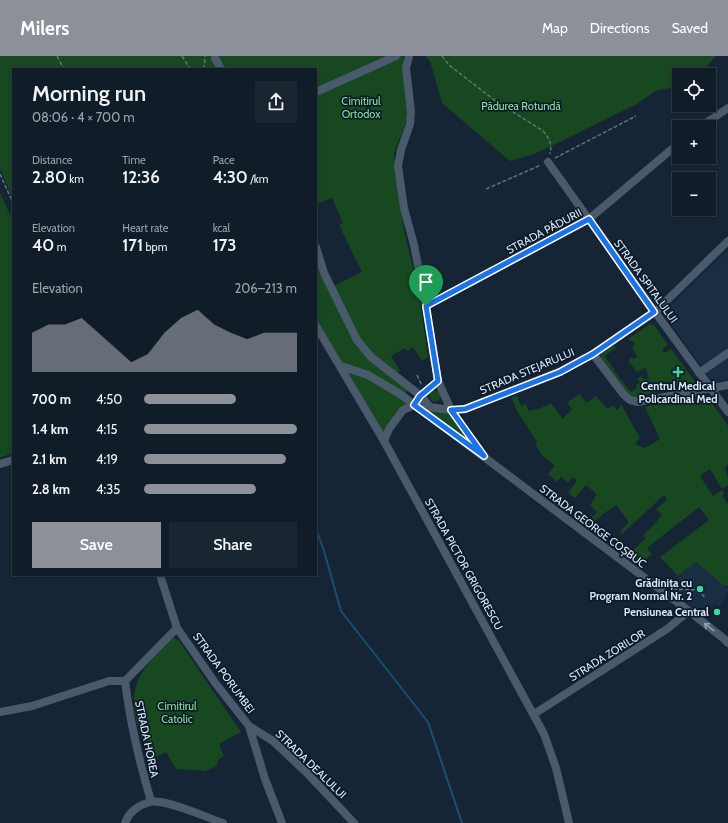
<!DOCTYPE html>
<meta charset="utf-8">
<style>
body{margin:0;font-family:Cabin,sans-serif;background:#192530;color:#f1f3f6;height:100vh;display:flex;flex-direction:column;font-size:15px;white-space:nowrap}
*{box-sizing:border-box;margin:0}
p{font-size:13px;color:#9ca1a8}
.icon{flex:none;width:22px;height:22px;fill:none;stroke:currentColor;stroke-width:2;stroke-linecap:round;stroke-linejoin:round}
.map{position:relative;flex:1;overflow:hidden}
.panel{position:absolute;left:12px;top:12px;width:305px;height:508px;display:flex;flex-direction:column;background:#101c28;border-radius:0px;box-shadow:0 2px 6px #0003,0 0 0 1px #303a45}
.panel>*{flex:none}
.fabs{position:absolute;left:672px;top:12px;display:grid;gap:8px}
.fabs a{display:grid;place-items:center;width:44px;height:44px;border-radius:0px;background:#101c28;box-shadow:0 2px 6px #0003,0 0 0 1px #303a45;font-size:20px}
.pin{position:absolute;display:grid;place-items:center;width:34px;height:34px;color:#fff;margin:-41px -17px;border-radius:50% 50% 50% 0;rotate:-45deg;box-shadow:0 0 4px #0007}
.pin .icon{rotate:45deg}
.round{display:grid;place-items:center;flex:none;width:42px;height:42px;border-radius:0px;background:#192530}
.headline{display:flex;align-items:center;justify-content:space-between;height:68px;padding:0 20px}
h1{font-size:22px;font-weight:600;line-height:30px}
.figures{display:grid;grid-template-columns:repeat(3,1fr);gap:6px;height:68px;padding:4px 20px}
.figures div{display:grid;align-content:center}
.figures b{font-size:17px;font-weight:600}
.figures small{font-size:11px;font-weight:400}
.figures p{font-size:11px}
.chart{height:112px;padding:8px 20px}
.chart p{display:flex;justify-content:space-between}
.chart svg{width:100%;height:72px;margin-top:4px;fill:#8c9099;opacity:.7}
.primary-button{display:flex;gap:8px;margin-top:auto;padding:8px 20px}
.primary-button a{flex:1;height:46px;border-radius:0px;background:#8c9099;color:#fff;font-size:16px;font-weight:600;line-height:46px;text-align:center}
.primary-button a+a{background:#192530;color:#f1f3f6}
ul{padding:0 20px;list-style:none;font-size:13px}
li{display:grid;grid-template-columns:64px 48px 1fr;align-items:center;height:30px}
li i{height:10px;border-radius:5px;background:#8c9099}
header{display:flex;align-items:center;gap:24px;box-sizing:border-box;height:56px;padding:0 20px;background:#8c9099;color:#fff}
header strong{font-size:19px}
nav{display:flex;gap:22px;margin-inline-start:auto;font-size:14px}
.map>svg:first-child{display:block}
.built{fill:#1a2e43}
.green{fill:#174820}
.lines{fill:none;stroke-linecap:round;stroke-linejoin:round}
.stream{stroke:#174f73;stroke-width:2}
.path{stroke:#63707e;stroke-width:1.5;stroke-dasharray:4 2;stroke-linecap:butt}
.minor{stroke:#4a5a6d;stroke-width:8}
.oneway{stroke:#94a0b0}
.route-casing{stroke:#fff;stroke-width:8}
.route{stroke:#1a73e8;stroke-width:5}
.poi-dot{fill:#44d49f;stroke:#0c1b2b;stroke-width:1.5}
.labels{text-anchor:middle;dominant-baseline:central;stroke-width:3.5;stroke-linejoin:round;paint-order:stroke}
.park-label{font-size:11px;fill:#8ce296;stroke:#0c1b2b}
.street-label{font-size:11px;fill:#dde7f3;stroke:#0c1b2b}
.poi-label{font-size:11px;font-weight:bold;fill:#dde7f3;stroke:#0c1b2b;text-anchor:end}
</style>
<header>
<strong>Milers</strong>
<nav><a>Map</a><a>Directions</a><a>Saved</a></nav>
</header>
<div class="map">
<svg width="728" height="767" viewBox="0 0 728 767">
<rect width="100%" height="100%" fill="#162535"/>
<path class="built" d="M 728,194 L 728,323 L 713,326 L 663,257 Z
M 696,506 L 728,533 L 728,536 L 725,539 L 725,543 L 719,551 L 714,547 L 703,560 L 667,530 Z"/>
<path class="green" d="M 0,0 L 403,0 L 408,60 L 394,98 L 403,170 L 418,233 L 428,301 L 422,305 L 413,291 L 407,295 L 405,292 L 391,300 L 400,314 L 397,318 L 367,295 L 359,284 L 334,230 L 362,216 L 339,169 L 343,167 L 332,142 L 316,148 L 316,13 L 13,13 L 13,143 L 0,113 Z
M 425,0 L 716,0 L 699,19 L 679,19 L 679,31 L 657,34 L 637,48 L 543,94 L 531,99 L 510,105 L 442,47 L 430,5 Z
M 0,137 L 13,165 L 13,397 L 0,402 Z
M 316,190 L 357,284 L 410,331 L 403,340 L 414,349 L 451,354 L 483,400 L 414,349 L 403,354 L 384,385 L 316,270 Z
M 650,268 L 654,269 L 668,289 L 662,293 L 664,297 L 671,293 L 697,328 L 636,341 L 637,342 L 632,341 L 627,337 L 601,303 L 601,298 L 614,289 L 616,292 L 606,299 L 605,301 L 615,314 L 614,315 L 631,336 L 637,332 L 636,330 L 640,326 L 637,323 L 641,320 L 645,324 L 649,321 L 645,311 L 638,316 L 635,314 L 628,304 L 632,301 L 633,303 L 637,301 L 632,291 L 635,289 L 633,285 L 630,285 L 628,283 Z
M429.5 340a5.5 5.5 0 1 1 11 0a5.5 5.5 0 1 1-11 0Z
M 705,337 L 728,370 L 728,408 L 725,412 L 728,422 L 728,429 L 722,433 L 710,413 L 700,420 L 713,440 L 722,434 L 724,437 L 722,440 L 728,448 L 728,530 L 723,529 L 696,506 L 678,520 L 660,501 L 709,464 L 699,451 L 647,492 L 652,498 L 638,509 L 627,500 L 646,482 L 643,479 L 657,466 L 657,464 L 662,459 L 656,453 L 667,444 L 664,439 L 622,478 L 620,476 L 629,466 L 616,449 L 603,458 L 590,470 L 587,467 L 597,456 L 590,449 L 597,438 L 586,429 L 575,442 L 568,437 L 577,424 L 572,421 L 568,427 L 561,421 L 557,426 L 548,418 L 555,410 L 543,400 L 535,388 L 537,386 L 519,358 L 511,342 L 517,340 L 521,350 L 526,348 L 529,355 L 541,352 L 551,347 L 563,363 L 572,353 L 567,347 L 579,338 L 587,347 L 596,340 L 608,353 L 613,349 L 617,354 L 621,350 L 621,348 L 640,382 L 635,388 L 645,392 L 660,383 L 645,351 Z
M 173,581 L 179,585 L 241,676 L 219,688 L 224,700 L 218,704 L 217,710 L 205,715 L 176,713 L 166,696 L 150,704 C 141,680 128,653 137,627 C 142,611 162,594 173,581 Z"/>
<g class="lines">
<path class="stream" d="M 316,473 L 324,495 L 341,555 L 428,666 L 462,767"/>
<path class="path" d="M 57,0 L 64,13
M 182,0 L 190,13
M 442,0 L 449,9 L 493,43 L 543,75 C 550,83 552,88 550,98
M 204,13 L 205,0
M 555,102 L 636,60
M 0,118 L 13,147
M 486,133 L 541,109
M 417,319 L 422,330
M 673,533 L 695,534 L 704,540 L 703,541"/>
<path class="minor" d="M 409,0 L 406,12 L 411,56 L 410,68 L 401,94 L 398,110 L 404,152 L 414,189 L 426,250 L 438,325 L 451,354 L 480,395
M 215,2 L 221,13
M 316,36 L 396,0
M 700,71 L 728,52
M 548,106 L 655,256 L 728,356
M 316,191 L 324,217 L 357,284 L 371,301 L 421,340 L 430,351
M 426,250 L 589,163 L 679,87
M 316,270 L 384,385 L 544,678 L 556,712 L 569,767
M 593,298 L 624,339 L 630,344 L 638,346 L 728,329
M 341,310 L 368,319 L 400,338 L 689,555 L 723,582 L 728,587
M 699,317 L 728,297
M 418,343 L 438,325
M 384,385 L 389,373 L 403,354 L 414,349 L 451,354 L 465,353 L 559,316 L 593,298 L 655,256 L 728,185
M 0,408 L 13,404
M 160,519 L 177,572 L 216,628 L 249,670 L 265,723 L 282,767
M 125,625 C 130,666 139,705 151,745
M 125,625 L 177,572
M 0,656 L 32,650 L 109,625 L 125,625
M 534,658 L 667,573 L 689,555
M 249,670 L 273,685 L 307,717 L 354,767
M 125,767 C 129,756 139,749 150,746 C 164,742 208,762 223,767"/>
</g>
<defs><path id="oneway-shaft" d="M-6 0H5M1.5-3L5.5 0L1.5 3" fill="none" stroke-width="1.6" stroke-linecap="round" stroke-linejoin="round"/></defs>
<use class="oneway" href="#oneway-shaft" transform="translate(709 571) rotate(-142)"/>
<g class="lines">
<defs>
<path id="route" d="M 589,163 L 654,256 L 593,298 L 560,316 L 465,353 L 451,354 L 484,400 L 414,349 L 420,340 L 438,325 L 426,250 Z"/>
</defs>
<use href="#route" class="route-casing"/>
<use href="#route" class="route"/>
</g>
<g class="poi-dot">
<path d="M676 310h4v4h4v4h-4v4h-4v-4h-4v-4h4z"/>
<circle cx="700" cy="533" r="4"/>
<circle cx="717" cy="556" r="4"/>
</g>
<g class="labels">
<g class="park-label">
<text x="361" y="45">Cimitirul<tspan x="361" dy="13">Ortodox</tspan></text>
<text x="521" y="50">Pădurea Rotundă</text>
<text x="177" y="650">Cimitirul<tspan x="177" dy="13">Catolic</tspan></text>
</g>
<g class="street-label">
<text transform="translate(544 175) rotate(-28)">STRADA PĂDURII</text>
<text transform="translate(646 225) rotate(54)">STRADA SPITALULUI</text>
<text transform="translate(527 315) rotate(-23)">STRADA STEJARULUI</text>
<text transform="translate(593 470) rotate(37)">STRADA GEORGE COȘBUC</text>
<text transform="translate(464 508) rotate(61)">STRADA PICTOR GRIGORESCU</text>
<text transform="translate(607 599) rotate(-32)">STRADA ZORILOR</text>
<text transform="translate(224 617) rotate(54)">STRADA PORUMBEI</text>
<text transform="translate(147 683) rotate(78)">STRADA HOREA</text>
<text transform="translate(311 708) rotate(44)">STRADA DEALULUI</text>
</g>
<g class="poi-label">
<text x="678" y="330" text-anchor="middle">Centrul Medical<tspan x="678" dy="13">Policardinal Med</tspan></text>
<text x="692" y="527">Grădinița cu<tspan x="692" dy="13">Program Normal Nr. 2</tspan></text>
<text x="709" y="556">Pensiunea Central</text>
</g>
</g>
</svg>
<div class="fabs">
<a><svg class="icon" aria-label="locate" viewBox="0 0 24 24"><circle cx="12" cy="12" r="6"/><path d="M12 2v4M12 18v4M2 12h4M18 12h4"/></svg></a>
<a>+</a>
<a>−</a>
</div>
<div class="pin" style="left:426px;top:250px;background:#1e9e55"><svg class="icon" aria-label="arrive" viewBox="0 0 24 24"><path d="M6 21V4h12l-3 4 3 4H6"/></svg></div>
<section class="panel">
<div class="headline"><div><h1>Morning run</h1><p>08:06 · 4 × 700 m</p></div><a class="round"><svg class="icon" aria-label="share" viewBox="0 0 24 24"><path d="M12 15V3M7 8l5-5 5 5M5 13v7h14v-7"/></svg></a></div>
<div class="figures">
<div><p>Distance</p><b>2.80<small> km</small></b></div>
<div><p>Time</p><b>12:36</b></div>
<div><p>Pace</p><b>4:30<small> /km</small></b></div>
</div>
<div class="figures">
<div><p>Elevation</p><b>40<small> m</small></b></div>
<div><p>Heart rate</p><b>171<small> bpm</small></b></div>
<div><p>kcal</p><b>173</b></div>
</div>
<div class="chart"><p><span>Elevation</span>206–213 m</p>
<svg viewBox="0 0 160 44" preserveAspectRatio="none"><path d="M0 44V20L10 15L20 15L30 11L40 20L50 29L60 38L70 33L80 20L90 11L100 6L110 15L120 20L130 24L140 20L150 20L160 20V44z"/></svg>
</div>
<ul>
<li><b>700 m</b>4:50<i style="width:60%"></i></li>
<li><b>1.4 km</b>4:15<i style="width:100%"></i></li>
<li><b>2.1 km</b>4:19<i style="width:93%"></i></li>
<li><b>2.8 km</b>4:35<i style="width:73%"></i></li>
</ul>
<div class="primary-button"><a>Save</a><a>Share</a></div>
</section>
</div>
